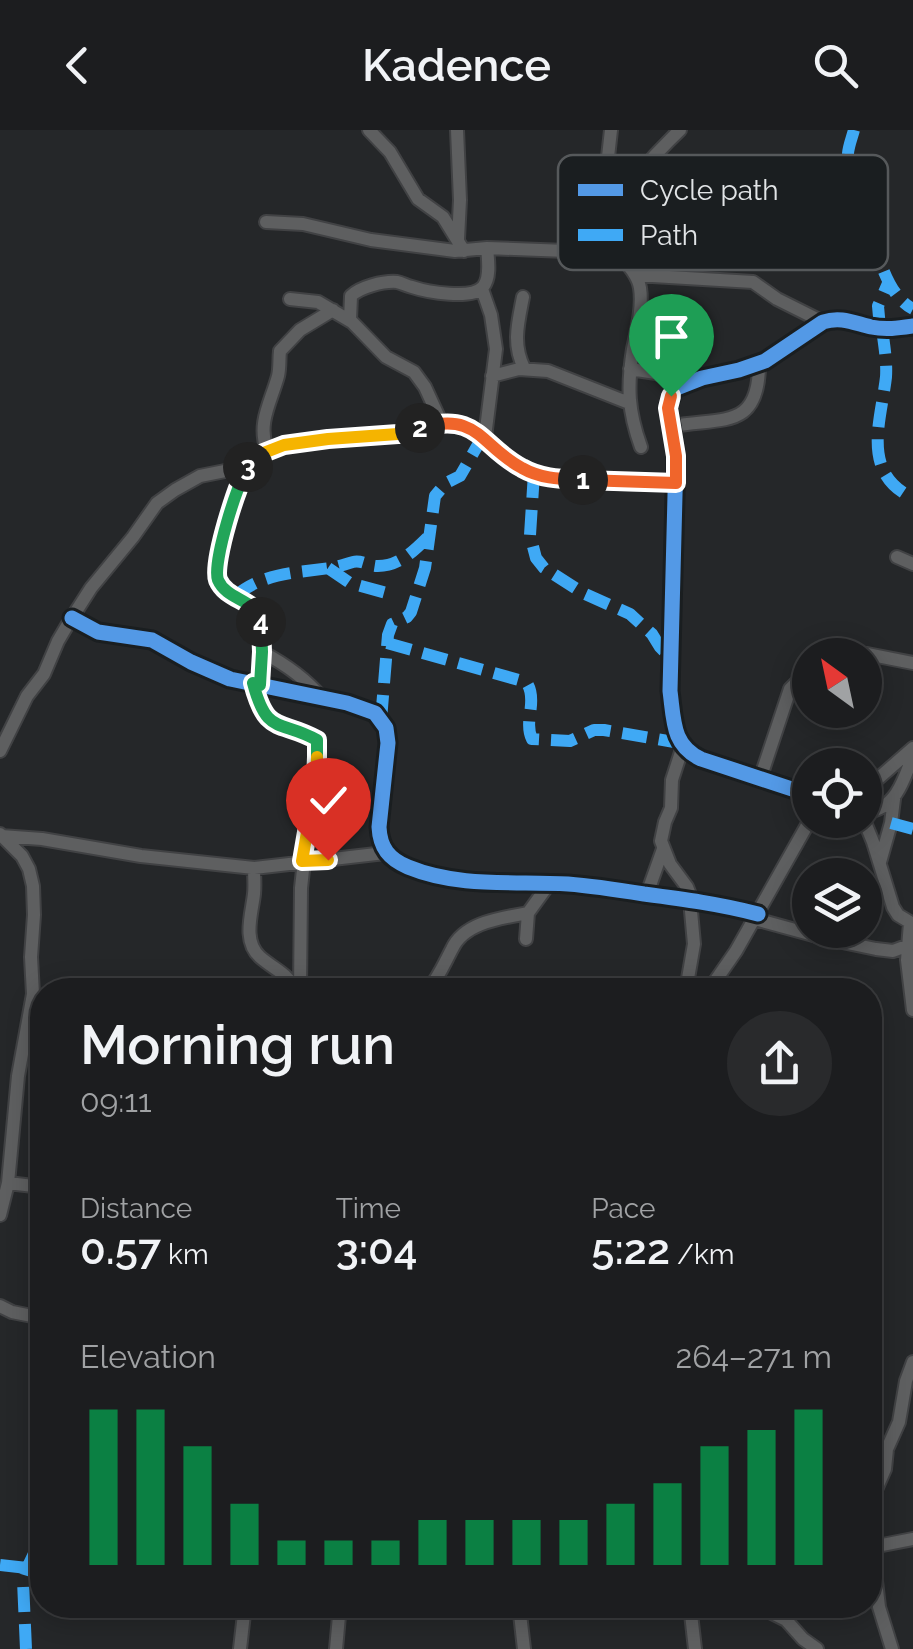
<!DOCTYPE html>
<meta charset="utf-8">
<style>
body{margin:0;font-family:Raleway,sans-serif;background:#292a2c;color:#f1f3f6;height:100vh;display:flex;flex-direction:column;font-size:38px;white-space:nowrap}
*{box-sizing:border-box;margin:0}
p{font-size:32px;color:#a0a2a4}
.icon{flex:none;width:55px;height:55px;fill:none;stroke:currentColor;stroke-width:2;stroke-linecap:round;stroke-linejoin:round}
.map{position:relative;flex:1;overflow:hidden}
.details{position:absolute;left:30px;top:848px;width:852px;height:640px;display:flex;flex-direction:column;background:#1c1d1f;border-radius:40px;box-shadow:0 5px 25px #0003,0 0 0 2px #3a3b3d}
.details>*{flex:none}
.needle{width:65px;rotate:327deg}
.tools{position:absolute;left:792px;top:508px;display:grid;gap:20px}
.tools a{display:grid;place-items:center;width:90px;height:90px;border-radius:50%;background:#1c1d1f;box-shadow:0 5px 25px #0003,0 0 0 2px #3a3b3d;font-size:50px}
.pin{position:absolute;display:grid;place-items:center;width:85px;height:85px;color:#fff;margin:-102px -42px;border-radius:50% 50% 50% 0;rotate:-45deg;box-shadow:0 0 10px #0007}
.pin .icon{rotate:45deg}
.km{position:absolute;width:50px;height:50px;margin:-25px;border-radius:50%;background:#222;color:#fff;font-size:28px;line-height:50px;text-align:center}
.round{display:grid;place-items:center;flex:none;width:105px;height:105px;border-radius:52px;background:#292a2c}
.head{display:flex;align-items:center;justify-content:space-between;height:170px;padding:0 50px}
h1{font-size:55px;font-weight:600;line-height:75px}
.stats{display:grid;grid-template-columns:repeat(3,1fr);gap:15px;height:170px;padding:10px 50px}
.stats div{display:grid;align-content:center}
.stats b{font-size:42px;font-weight:600}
.stats small{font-size:28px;font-weight:400}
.stats p{font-size:28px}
.chart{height:280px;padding:20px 50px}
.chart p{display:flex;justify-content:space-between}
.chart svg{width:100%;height:180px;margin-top:10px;stroke:#0b8043;stroke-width:6}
header{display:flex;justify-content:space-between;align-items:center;height:130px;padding:0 50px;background:#1c1d1f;font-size:45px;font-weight:600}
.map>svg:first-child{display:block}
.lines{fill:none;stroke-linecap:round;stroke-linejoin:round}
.street-casing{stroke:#414244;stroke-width:16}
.street{stroke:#5e5f60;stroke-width:12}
.quiet{stroke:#3fa9f5;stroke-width:12;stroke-dasharray:25 12;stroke-linecap:butt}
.cycleway-casing{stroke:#1a1e20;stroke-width:21}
.cycleway{stroke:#5399e6;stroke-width:15}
.split-1-casing{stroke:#fff;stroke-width:20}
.split-2-casing{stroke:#fff;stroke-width:20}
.split-3-casing{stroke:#fff;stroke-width:20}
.split-4-casing{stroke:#fff;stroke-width:20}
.split-5-casing{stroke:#fff;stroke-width:20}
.split-6-casing{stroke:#fff;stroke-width:20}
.split-1{stroke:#f0652b;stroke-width:12}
.split-2{stroke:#f0652b;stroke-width:12}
.split-3{stroke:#f5b400;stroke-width:12}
.split-4{stroke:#22a559;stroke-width:12}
.split-5{stroke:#22a559;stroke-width:12}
.split-6{stroke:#f5b400;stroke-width:12}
.key{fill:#1a1e20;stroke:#56595b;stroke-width:2.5}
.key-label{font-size:28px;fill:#e1e4e6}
</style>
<header><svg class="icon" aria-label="back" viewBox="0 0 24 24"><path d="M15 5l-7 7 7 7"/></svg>Kadence<svg class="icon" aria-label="search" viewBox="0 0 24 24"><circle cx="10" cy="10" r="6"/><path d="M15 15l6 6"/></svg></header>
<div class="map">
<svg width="913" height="1519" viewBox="0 0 913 1519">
<rect width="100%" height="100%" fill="#252729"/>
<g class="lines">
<defs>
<path id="street" d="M 369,0 L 390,22 L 418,69 L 443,87 L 464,121
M 457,0 L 460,70 L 458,109
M 266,92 L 303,94 L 371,110 L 455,121 L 487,118 L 619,123
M 589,122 L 608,27 L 611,0
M 636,145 L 753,152 L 777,169 L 823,192
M 482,159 L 491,185 L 496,219 L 485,307
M 523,167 C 518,193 512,214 524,238
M 290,169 L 318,172 L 352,192 L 386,227 L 414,242 L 425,257 L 441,292
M 350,190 L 351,166 C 360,157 383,151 397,152 C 402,153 407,156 412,157 C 427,162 472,170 483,157 C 491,148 488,129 487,118
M 630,239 L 656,243 L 682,254
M 492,246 L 519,239 L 548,241 L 629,273
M 673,296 C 723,287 759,300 759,234
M 641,317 C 628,281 627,257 633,219 C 637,200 643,177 640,158 C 637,136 605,118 607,98 C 608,73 661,18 680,0
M 267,320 C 257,293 271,272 278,246 C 280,238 279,229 280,221 L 300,200 L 333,180
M 897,427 L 913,434
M 72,488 L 98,502 L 152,510 L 191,532 L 230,549 L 347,573 L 375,583 L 386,598 L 388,613 L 379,697 C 380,718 389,729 408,737 C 459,758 515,751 568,754 C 593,756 619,760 644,764 C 682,769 720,774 758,784
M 262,522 C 285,534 306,549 322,568
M 854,525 L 867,524 L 913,533
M 253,553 C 257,568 262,583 273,594 L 314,608 L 318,613 L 316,649 L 301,731
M 260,555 L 262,519 L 260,483 C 248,471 226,468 219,450 C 212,435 236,356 246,341 C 251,332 258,324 267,320 C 280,315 292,315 305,313 C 335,309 366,309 396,305 C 413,302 430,290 448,292 C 484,297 495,325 524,339 C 552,353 643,355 675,353
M 683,616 L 672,650 L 671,678 L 665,692 L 661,711 L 670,734 L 687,757 L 692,770
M 0,621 L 27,566 L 44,544 L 58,511 L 68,494 L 91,458 L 133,407 L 157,373 L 175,360 L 200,346 L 250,336
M 760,649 L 790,559 L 810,539
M 865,660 L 913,618
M 810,665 L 701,629 C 672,615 674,591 670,561 L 676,326 L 668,277 L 674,259 L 702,248 L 739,240 L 765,231 L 823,192 C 841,186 854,193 871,197 C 886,200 899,198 913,196
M 865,682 C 895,680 904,651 913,625
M 864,690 L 873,712 L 893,777 L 898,785 L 913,794
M 0,704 L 22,726 L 29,739 L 33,756 L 34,785 L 31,827 L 33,864 L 18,946 L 8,1053 L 0,1085
M 1,706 L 42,709 L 141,726 L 254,738 L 385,723
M 880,732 L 891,693 L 894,669
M 254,738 C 254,747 255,755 254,764 C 252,783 242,811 260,827 C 275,840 284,841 297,860
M 647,764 L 663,719
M 755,789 L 828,809 L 876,819 L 893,821 L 909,815
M 910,793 L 907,830 L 913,880
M 526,809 L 528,783 L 549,754
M 300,860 L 301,758 L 304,731
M 428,860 C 439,847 444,834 452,819 C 464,792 502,788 528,783
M 686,860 L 694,814 L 690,770
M 709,860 L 736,821 L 810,690
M 8,1053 L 42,1057
M 0,1176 L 12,1182 L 42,1188
M 42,1372 L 39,1388 L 42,1395
M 876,1416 L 873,1374 L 874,1364 L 885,1339 L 887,1319 L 899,1292 L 906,1251 L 913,1232
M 872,1417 L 879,1477 L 892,1519
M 872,1417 L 913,1409
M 519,1475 L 524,1519
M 690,1475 L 695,1519
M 756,1475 L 786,1490 L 803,1509 L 817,1519
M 240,1519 L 245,1475
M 336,1519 L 340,1475"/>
</defs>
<use href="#street" class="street-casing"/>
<use href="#street" class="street"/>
<path class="quiet" d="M 854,0 C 851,11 847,19 848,30 C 850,48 860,66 866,83 C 875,113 884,164 913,179
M 880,198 L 878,176 L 889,151
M 882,199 C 884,214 887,231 886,247 C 881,291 860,343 913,368
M 534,343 L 530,405 L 536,428 L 544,438 L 583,463 L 630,484 L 652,504 L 660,517 L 670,527
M 328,438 L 350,453 L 390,464
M 234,467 C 262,443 294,443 330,438 C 338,437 345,434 353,432 C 361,430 367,435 376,436 C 398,437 414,421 429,406
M 387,513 L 526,552 C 539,569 523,591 532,609 L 570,611 L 594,600 L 604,600 L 680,613
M 381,590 L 388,505 L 392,494 L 407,487 L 411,482 L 425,438 L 435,366 L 446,353 L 460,346 L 483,306
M 891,693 L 913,699
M 0,1435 L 27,1438
M 26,1519 L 23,1451 L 27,1438 L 42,1407"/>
<defs>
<path id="cycleway" d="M 72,488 L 98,502 L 152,510 L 191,532 L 230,549 L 347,573 L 375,583 L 386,598 L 388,613 L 379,697 C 380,718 389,729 408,737 C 459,758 515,751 568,754 C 593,756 619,760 644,764 C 682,769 720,774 758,784
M 810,665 L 701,629 C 672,615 674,591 670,561 L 676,326 L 668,277 L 674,259 L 702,248 L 739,240 L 765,231 L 823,192 C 841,186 854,193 871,197 C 886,200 899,198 913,196"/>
</defs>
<use href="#cycleway" class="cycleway-casing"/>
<use href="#cycleway" class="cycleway"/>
</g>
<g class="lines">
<defs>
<path id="split-1" d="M 583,350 L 676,353 L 676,326 L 668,278 L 671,266"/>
<path id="split-2" d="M 420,298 C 479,281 480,316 522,338 C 541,349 562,349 583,350"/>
<path id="split-3" d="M 248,337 L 256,326 L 284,315 L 328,309 L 398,304 L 420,298"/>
<path id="split-4" d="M 248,337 C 238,351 212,433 218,450 C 227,471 257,469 261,492"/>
<path id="split-5" d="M 261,492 L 262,522 L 260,555 L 253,553 C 267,606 279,589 317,610 L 317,627"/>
<path id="split-6" d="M 317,627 L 316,650 L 302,731 L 328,730"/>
</defs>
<use href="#split-1" class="split-1-casing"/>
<use href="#split-2" class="split-2-casing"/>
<use href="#split-3" class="split-3-casing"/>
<use href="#split-4" class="split-4-casing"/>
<use href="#split-5" class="split-5-casing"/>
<use href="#split-6" class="split-6-casing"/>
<use href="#split-1" class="split-1"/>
<use href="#split-2" class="split-2"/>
<use href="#split-3" class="split-3"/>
<use href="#split-4" class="split-4"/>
<use href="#split-5" class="split-5"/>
<use href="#split-6" class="split-6"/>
</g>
<rect x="558" y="25" width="330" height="115" rx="15" class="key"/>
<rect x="578" y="54" width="45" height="12" fill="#5399e6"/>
<rect x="578" y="99" width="45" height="12" fill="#3fa9f5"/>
<g class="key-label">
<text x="640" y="70">Cycle path</text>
<text x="640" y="115">Path</text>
</g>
</svg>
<div class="tools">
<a><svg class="needle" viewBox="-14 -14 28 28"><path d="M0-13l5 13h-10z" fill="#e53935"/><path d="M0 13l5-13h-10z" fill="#a0a2a4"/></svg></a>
<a><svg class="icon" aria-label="locate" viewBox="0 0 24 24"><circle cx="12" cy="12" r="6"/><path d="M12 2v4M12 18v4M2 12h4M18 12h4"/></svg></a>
<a><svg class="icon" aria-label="layers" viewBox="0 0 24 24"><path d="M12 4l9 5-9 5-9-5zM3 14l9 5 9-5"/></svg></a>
</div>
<div class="pin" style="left:671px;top:266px;background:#1e9e55"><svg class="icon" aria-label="arrive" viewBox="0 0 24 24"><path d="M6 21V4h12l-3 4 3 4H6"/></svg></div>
<div class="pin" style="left:328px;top:730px;background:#d93025"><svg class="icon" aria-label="check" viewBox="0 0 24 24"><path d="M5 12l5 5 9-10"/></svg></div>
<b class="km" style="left:583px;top:350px">1</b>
<b class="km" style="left:420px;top:298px">2</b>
<b class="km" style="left:248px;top:337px">3</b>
<b class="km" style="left:261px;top:492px">4</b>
<section class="details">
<div class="head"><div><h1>Morning run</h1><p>09:11</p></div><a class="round"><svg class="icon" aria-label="share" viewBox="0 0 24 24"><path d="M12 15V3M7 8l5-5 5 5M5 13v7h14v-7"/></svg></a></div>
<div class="stats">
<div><p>Distance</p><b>0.57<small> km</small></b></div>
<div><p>Time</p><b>3:04</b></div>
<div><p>Pace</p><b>5:22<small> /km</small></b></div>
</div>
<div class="chart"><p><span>Elevation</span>264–271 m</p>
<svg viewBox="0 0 160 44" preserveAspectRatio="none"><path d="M5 44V6M15 44V6M25 44V15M35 44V29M45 44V38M55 44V38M65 44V38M75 44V33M85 44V33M95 44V33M105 44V33M115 44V29M125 44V24M135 44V15M145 44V11M155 44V6"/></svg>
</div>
</section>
</div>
